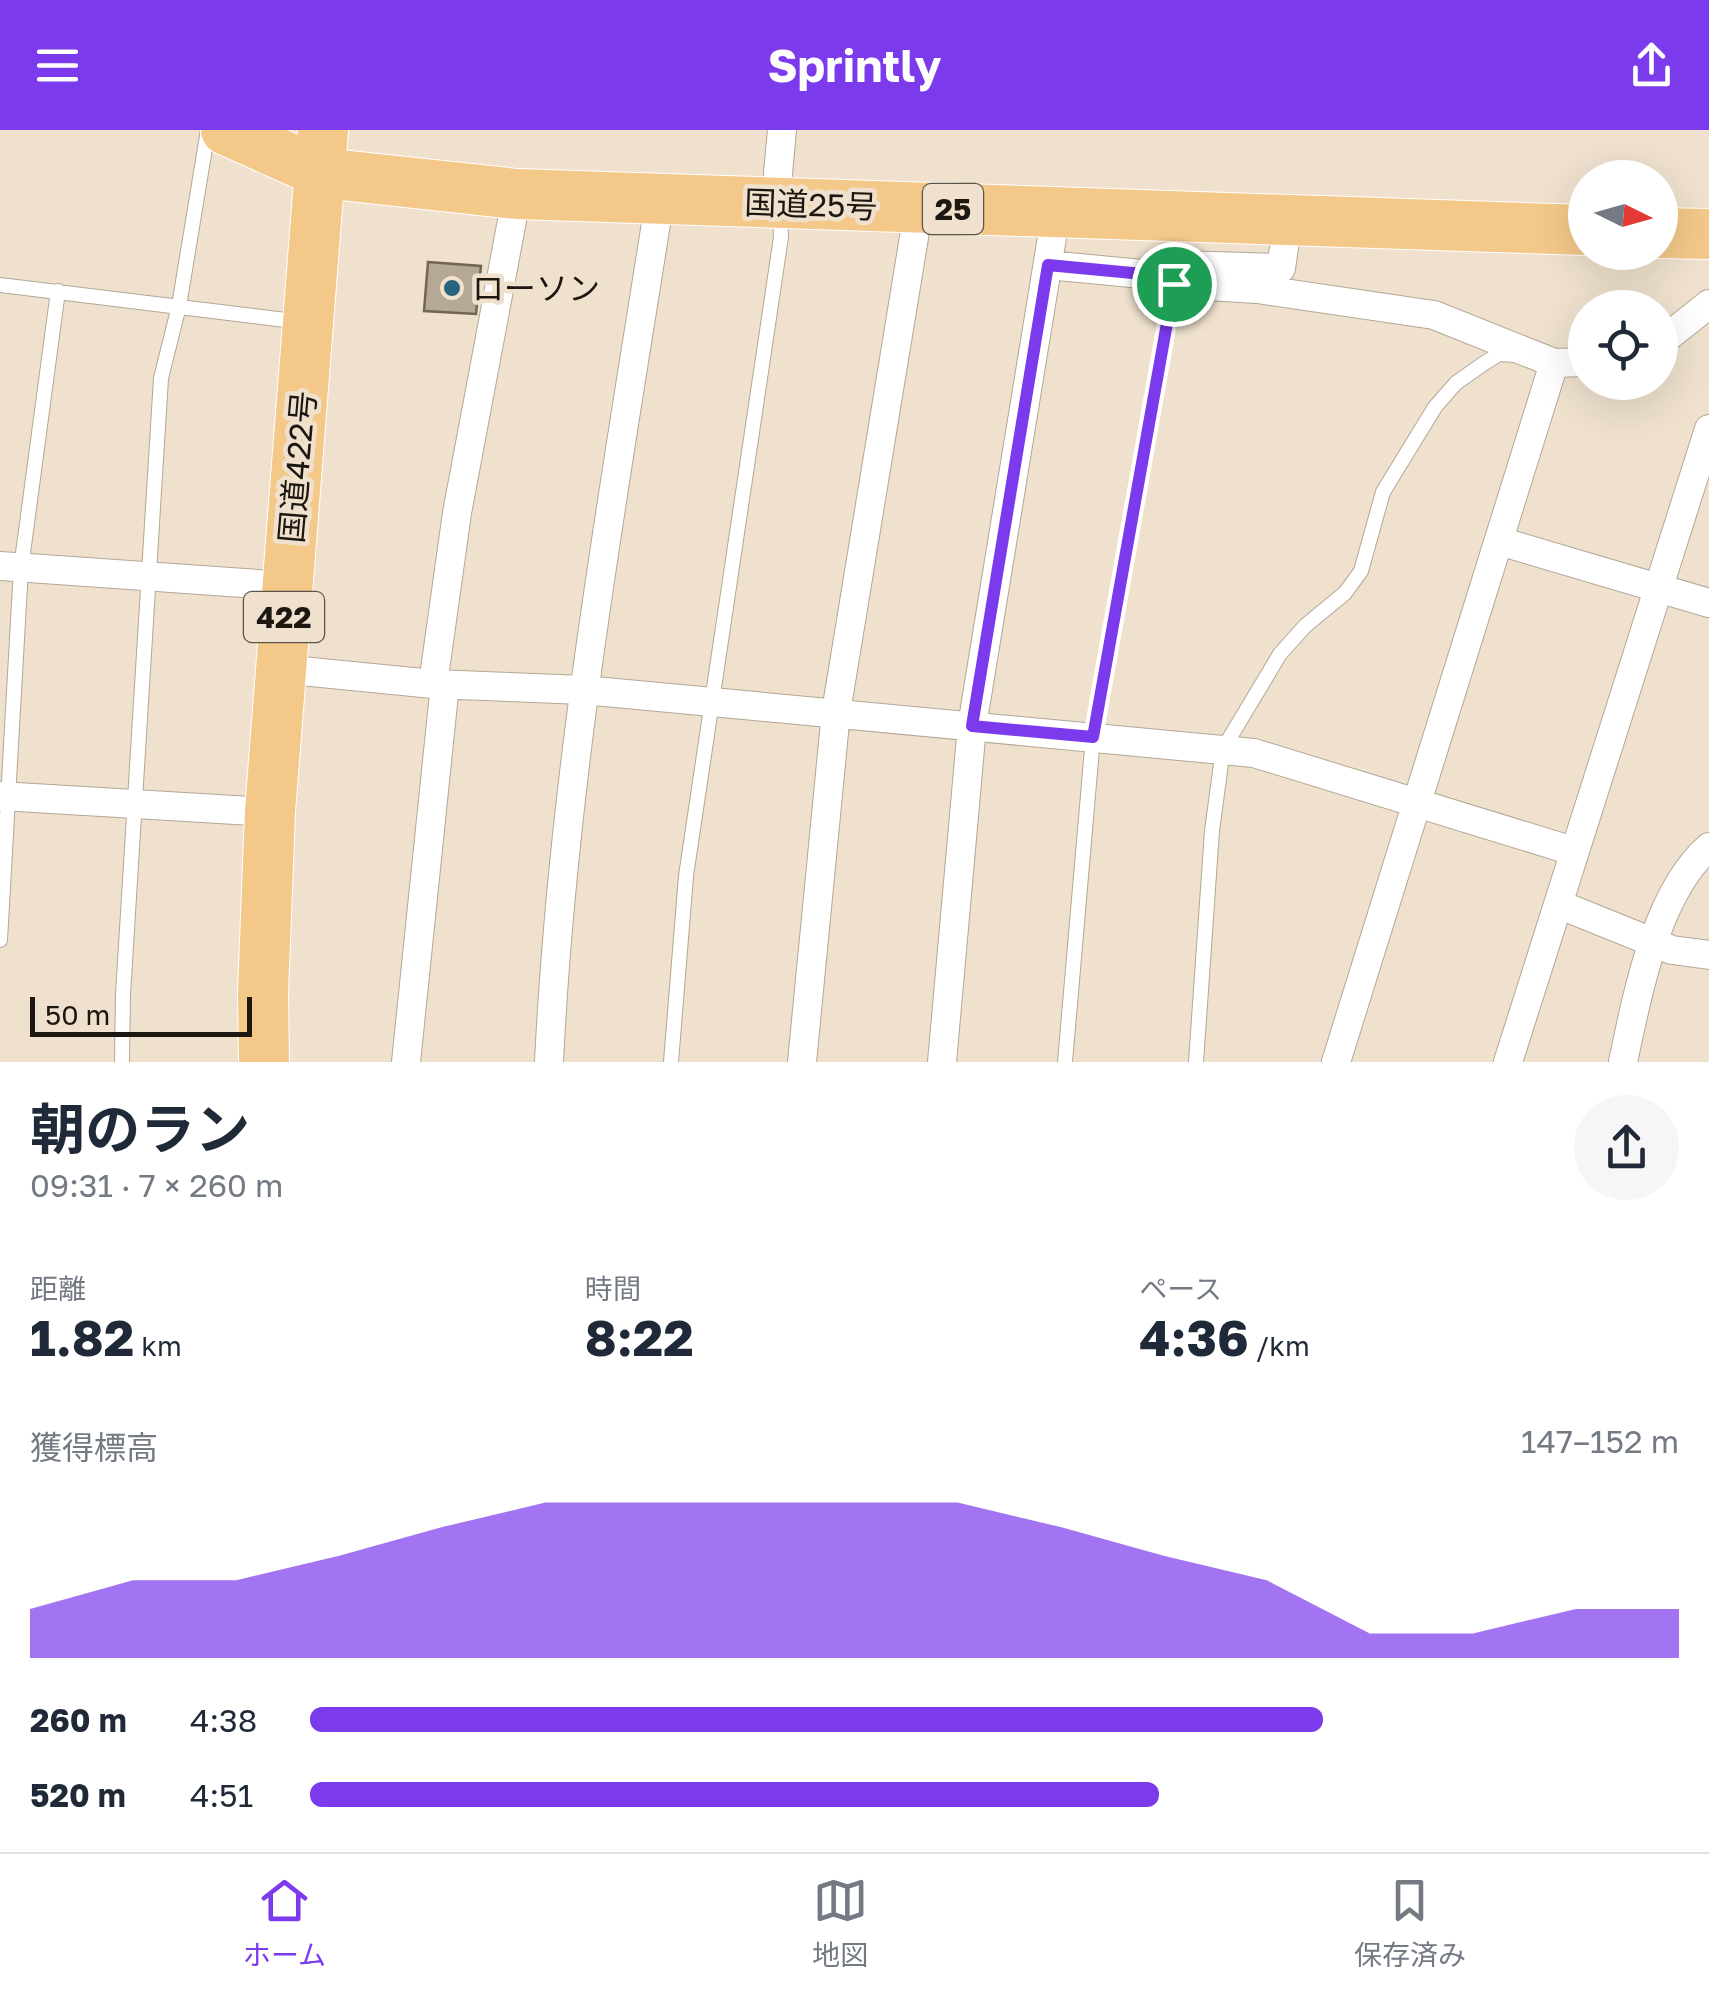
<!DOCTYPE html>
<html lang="ja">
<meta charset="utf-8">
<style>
body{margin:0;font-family:"Golos Text","Noto Sans JP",sans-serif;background:#f6f6f7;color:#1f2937;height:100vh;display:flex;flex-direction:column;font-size:38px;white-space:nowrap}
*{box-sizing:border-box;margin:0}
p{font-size:32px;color:#747a83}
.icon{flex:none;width:55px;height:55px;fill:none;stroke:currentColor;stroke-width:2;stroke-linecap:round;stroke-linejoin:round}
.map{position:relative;height:932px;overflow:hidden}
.side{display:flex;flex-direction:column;background:#fff;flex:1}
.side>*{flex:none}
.needle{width:65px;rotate:95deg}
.buttons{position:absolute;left:1568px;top:30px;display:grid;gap:20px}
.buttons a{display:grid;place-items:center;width:110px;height:110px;border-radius:50%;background:#fff;box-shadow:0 10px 40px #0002;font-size:50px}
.scale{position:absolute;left:30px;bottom:25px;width:222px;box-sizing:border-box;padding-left:10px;border:5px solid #1c1710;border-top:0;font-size:28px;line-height:35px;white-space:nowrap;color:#1c1710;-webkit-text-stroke:8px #efe1ce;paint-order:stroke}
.pin{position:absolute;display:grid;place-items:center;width:85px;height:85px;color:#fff;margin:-42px;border:5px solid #fff;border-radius:50%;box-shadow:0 2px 10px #0007}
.round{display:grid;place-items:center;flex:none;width:105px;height:105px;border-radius:52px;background:#f6f6f7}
.headline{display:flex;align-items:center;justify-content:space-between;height:170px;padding:0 30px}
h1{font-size:55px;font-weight:700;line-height:75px}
.stats{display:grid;grid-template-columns:repeat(3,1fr);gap:15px;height:170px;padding:10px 30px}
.stats div{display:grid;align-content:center}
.stats b{font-size:50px;font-weight:700}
.stats small{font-size:28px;font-weight:400}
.stats p{font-size:28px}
.chart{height:280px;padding:20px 30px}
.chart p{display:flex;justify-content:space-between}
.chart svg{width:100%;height:180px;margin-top:10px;fill:#7c3aed;opacity:.7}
ul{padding:0 30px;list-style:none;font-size:32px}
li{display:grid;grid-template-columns:160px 120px 1fr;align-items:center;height:75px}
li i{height:25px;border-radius:12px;background:#7c3aed}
header{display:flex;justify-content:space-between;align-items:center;height:130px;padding:0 30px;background:#7c3aed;color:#fff;font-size:45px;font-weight:700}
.tab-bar{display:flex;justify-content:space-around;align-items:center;height:140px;border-top:2px solid #e0e1e3;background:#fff;font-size:28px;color:#747a83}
.tab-bar a{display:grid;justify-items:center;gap:5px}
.tab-bar .current{color:#7c3aed}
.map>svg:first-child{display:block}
.building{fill:#b5a896;stroke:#716554;stroke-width:2.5}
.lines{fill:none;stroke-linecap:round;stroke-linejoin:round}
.lane-casing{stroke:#b4a796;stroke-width:16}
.street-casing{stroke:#b4a796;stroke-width:30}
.highway-casing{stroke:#fff;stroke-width:52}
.lane{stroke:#fff;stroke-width:14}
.street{stroke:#fff;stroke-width:28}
.highway{stroke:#f4c889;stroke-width:50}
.route-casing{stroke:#fff;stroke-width:20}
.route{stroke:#7c3aed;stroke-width:12}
.poi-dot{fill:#28657c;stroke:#efe1ce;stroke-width:4}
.labels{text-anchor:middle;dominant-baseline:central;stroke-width:9;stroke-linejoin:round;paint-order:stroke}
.shield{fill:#efe1ce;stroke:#5b5449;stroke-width:2.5}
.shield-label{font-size:30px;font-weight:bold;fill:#1c1710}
.street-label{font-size:32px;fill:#1c1710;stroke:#efe1ce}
.poi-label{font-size:32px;fill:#1c1710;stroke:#efe1ce;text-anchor:start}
</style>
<header><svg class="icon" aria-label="menu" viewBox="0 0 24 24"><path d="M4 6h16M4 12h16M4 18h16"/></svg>Sprintly<svg class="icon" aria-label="share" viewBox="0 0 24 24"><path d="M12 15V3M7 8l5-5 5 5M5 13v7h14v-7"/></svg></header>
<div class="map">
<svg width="1709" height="932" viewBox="0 0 1709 932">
<rect width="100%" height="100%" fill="#efe1ce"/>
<path class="building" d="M 428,132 L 481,136 L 476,184 L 424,181 Z"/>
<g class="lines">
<defs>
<path id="lane" d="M 0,155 L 302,192
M 0,810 L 21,438 L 58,161
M 122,932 L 123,864 L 161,248 L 179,176 L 208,0
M 671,932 L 686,746 L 781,107 L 780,83
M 1065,932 L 1093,607 L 1174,154
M 1196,932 L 1212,701 L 1223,619 L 1280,524 L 1305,496 L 1345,463 L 1361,441 L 1383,362 L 1435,277 L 1456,253 L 1483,234 L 1499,224 L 1515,225"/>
<path id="street" d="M 780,72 L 778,43 L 782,0
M 1288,90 L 1281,138 L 1178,135 L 1174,154 L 1257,159 L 1434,185 L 1554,233 L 1336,932
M 1048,135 L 1163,146 L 1174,154
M 1660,213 L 1709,174
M 1554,233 L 1585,232
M 1499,411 L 1709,473
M 0,436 L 286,456
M 281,539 L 433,554 L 584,560 L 1254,623 L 1573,721
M 433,554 L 457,383 L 517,64
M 0,666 L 270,682
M 1558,774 L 1672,820 L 1709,825
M 406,932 L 445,554
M 549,932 C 563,642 615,355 660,68
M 802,932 L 836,582 L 919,77
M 942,932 L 972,596 L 1056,83
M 1508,932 L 1709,299
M 1623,932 C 1637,866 1656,763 1709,717"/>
<path id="highway" d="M 226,0 L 322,43 L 517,64 L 1585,100
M 1660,103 L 1709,104
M 264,932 L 263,863 L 270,682 L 323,0"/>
</defs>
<use href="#lane" class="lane-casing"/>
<use href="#street" class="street-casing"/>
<use href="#highway" class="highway-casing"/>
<use href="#lane" class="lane"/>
<use href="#street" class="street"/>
<use href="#highway" class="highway"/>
</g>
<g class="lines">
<defs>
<path id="route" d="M 1048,135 L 1164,146 L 1174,154 L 1093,607 L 972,596 Z"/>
</defs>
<use href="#route" class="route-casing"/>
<use href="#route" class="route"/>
</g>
<circle class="poi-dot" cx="452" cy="158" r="10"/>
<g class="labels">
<g class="shield">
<rect x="923" y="54" width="60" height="50" rx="8"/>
<rect x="244" y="462" width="80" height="50" rx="8"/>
</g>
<g class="shield-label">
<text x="953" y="79">25</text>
<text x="284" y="487">422</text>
</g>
<g class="street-label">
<text transform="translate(811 74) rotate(2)">国道25号</text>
<text transform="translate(297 337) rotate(-85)">国道422号</text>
</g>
<g class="poi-label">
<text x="472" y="158">ローソン</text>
</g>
</g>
</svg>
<div class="buttons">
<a><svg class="needle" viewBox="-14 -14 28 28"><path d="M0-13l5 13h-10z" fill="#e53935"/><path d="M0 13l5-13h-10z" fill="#747a83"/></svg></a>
<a><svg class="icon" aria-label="locate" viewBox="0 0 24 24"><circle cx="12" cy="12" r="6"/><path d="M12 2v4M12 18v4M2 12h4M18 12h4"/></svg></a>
</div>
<div class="scale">50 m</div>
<div class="pin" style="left:1174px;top:154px;background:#1e9e55"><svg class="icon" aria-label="arrive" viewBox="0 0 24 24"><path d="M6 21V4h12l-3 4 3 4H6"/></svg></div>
</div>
<section class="side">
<div class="headline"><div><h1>朝のラン</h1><p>09:31 · 7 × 260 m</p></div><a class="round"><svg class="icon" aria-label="share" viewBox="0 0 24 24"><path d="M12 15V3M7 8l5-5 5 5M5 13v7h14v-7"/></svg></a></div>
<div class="stats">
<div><p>距離</p><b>1.82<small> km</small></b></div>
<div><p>時間</p><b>8:22</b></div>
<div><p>ペース</p><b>4:36<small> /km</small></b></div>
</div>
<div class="chart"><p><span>獲得標高</span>147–152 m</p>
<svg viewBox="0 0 160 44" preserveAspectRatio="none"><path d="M0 44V32L10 25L20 25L30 19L40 12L50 6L60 6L70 6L80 6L90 6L100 12L110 19L120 25L130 38L140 38L150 32L160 32V44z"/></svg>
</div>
<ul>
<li><b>260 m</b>4:38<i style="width:74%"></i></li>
<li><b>520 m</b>4:51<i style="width:62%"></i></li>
</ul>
</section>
<nav class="tab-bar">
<a class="current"><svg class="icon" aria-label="home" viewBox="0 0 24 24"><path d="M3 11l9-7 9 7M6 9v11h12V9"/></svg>ホーム</a>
<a><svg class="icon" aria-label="map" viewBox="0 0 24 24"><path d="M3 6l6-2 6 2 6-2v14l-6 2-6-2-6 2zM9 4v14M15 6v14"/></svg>地図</a>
<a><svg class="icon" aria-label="saved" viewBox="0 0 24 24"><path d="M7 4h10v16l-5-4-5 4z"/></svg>保存済み</a>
</nav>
